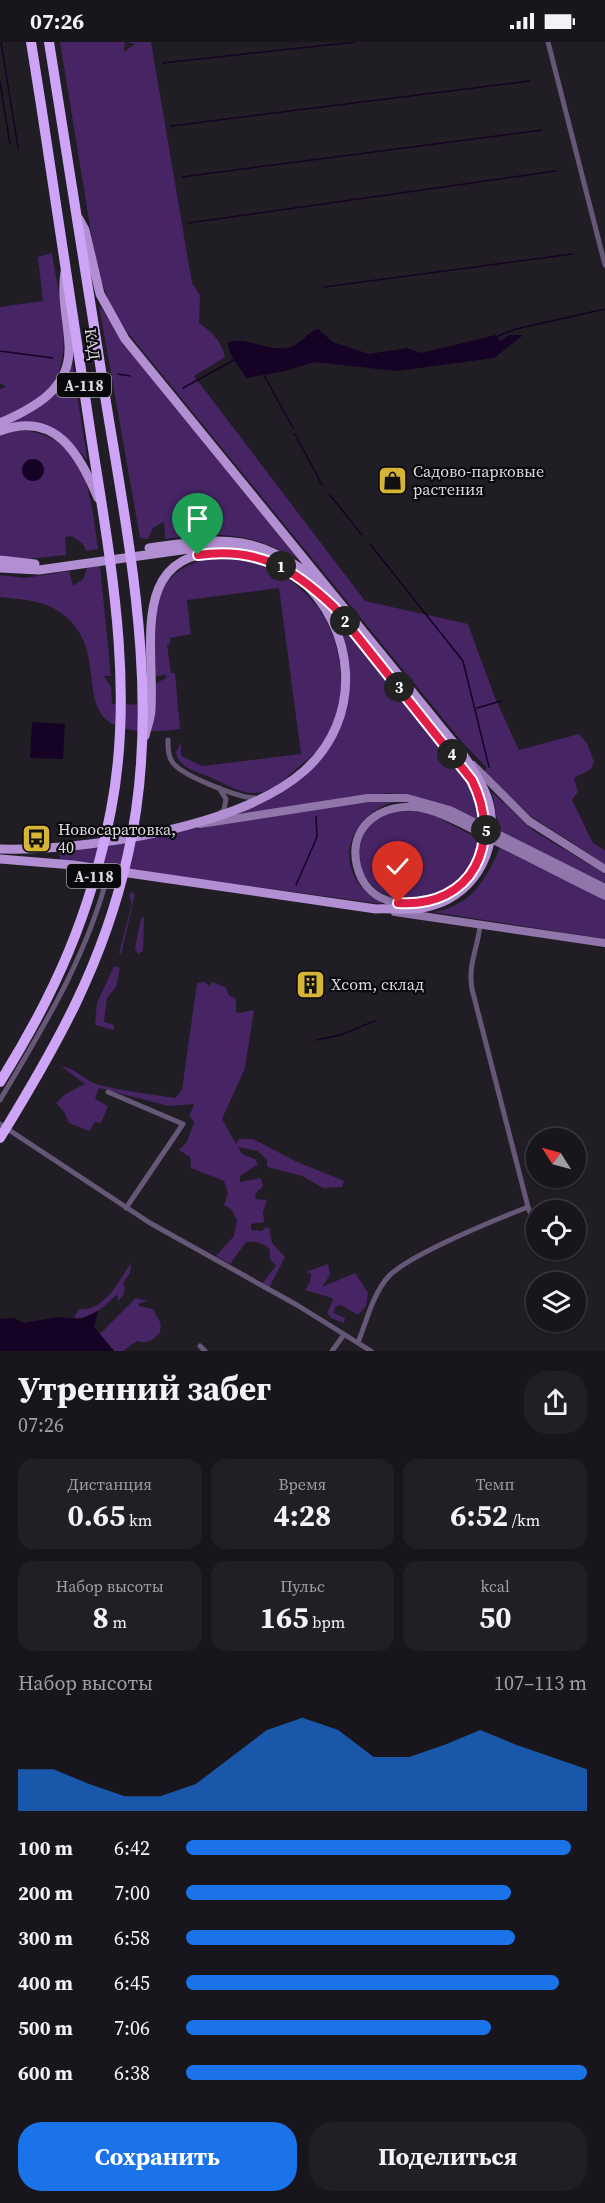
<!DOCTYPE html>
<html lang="ru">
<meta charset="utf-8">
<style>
body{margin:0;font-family:"Source Serif 4",serif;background:#211f25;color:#f1f3f6;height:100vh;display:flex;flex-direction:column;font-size:22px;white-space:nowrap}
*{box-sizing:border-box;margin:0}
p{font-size:20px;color:#9f9fa3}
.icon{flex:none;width:33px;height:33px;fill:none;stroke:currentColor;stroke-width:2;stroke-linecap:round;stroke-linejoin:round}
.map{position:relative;height:1309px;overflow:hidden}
.drawer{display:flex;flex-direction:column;background:#18161c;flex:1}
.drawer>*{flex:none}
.needle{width:39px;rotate:306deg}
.fabs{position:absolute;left:526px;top:1086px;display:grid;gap:12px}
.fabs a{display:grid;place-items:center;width:60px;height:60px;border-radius:50%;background:#18161c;box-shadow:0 2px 4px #0004,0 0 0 2px #36353b;font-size:30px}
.pin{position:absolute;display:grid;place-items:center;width:51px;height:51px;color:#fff;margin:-62px -26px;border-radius:50% 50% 50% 0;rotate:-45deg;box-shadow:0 0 6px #0007}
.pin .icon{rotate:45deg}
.km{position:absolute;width:30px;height:30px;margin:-15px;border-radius:50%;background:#222;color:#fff;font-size:16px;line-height:30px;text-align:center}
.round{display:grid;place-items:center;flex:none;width:63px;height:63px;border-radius:24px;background:#211f25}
.headline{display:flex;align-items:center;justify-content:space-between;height:102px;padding:0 18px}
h1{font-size:33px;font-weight:700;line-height:45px}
.stats{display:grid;grid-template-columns:repeat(3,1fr);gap:9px;height:102px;padding:6px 18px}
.stats div{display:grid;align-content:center;border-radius:15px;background:#211f25;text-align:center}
.stats b{font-size:30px;font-weight:700}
.stats small{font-size:16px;font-weight:400}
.stats p{font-size:16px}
.chart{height:168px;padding:12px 18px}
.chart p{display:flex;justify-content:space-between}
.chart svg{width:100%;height:108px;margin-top:6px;fill:#1a73e8;opacity:.7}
.button{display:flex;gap:12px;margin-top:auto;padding:12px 18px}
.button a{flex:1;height:69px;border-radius:24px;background:#1a73e8;color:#fff;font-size:24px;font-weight:700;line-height:69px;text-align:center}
.button a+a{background:#211f25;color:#f1f3f6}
ul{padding:0 18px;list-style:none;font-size:20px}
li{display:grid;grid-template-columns:96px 72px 1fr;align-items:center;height:45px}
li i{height:15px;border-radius:8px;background:#1a73e8}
.status{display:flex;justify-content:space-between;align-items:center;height:42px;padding:0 30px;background:#18161c;direction:ltr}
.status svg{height:16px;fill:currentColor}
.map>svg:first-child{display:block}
.green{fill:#472464}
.water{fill:#150224}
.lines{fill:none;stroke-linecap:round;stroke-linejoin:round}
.stream{stroke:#150224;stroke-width:1.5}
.street{stroke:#675777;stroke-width:5}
.secondary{stroke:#9076aa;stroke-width:8}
.primary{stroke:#b18fd2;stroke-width:9}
.highway{stroke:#cea5f6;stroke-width:10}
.route-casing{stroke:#fff;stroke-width:12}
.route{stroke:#e11d48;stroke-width:8}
.labels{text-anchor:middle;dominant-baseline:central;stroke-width:4.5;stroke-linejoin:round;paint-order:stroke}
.shield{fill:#09080b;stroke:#9e9ca1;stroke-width:1.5}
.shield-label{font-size:15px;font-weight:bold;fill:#dedce1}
.street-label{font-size:16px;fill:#dedce1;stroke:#09080b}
.poi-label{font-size:16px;fill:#dedce1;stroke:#09080b;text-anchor:start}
</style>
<div class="status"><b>07:26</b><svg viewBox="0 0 49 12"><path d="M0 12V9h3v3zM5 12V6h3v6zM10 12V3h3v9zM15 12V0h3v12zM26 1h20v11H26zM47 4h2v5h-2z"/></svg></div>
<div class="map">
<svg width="605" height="1309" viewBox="0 0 605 1309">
<rect width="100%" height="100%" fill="#201d25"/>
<path class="green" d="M 60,0 L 125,0 L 124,10 L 135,2 L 128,0 L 151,0 L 192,241 L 200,253 L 199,281 C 213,291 221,298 225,315 L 194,334 L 365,559 L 468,582 L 495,656 L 519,708 L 579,692 L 587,701 L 594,720 L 591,727 L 574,736 L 578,750 L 572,758 L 593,801 L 605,808 L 605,822 L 529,773 L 485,730 L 486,725 L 462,700 L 128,291 L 111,265 L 97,227 Z
M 52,211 C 58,254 80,325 41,356 C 29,365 13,371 0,377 L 0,347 L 6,345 L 0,341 L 0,265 L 43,259 L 38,215 Z
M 99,263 L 169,358 L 298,517 C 251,491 219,489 165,497 L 164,480 L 153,486 L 148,497 L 140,496 Z
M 72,320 L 87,416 L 86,417 C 65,392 42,376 7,382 C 45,362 52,359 72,320 Z
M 15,388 C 87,390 90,450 98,507 L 86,509 L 83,502 L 72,494 L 65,495 L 66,513 L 17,518 L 0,513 L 0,393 Z
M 221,514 C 291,519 342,571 341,642 C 341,663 334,689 320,706 C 313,714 304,720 296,727 C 283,739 271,751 253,751 C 239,751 223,741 210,735 C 197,730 178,726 176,710 L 181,701 L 181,714 L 202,724 L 301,712 L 279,546 L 187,558 L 191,592 L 170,596 L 170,602 L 167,603 L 171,631 L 175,631 L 180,687 C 40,705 131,609 53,566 C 38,558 18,557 0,555 L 0,533 L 25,536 L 69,529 L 73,544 L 83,537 L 87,526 L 100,524 L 111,634 L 104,634 L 111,645 L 112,662 L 154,663 L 155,642 L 166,636 L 166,633 L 154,634 C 152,572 147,526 221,514 Z
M 337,574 L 468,738 L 482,779 C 452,766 422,754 389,751 L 238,772 L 280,752 L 306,732 L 349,656 L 349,620 L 345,601 L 335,575 Z
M 492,750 L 534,789 L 605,832 L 605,843 L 499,788 Z
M 368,759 L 393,760 C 358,771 336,808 358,841 C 364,851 377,855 382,862 L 60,818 L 59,809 Z
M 401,767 L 431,772 L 481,798 C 477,810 473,821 465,831 C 442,861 389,870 366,836 C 359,825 357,813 361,801 C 363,792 368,783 375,778 C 382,773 393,770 401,767 Z
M 500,806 L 605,858 L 605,897 L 433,870 C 471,864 485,839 500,806 Z
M 132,850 L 135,852 L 121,913 L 119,911 L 132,862 L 129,853 Z
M 144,875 L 143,909 L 138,912 L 135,906 L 141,877 Z
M 114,924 L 120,926 L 116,945 L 107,956 L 104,980 L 114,983 L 114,988 L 95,983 L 97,961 Z
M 205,940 L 209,944 L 212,940 L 225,945 L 229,953 L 236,957 L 236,970 L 240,971 L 254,968 L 245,1026 L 222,1077 L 236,1102 L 239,1097 L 253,1097 L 295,1119 L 344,1139 L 342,1145 L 323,1146 L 302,1134 L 267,1125 L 267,1118 L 258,1109 L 238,1105 L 242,1112 L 255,1117 L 258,1122 L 240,1134 L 240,1140 L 261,1136 L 263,1144 L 255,1152 L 256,1157 L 267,1158 L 263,1170 L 264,1180 L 251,1182 L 251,1188 L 262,1189 L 266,1185 L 269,1186 L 272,1201 L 285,1215 L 269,1246 L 262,1242 L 276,1224 L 270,1217 L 270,1208 C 264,1201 255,1199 246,1200 L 230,1222 L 216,1214 L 234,1194 L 237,1178 L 231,1167 L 224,1163 L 228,1151 L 224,1139 L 191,1126 L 190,1115 L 179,1108 L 187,1100 L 194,1080 L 189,1074 L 194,1062 L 169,1064 L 99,1046 L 95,1057 L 108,1064 L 101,1081 L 95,1080 L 89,1089 L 69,1081 L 64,1070 L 56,1061 L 67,1051 L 85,1042 L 61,1024 C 76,1026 84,1039 99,1043 C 123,1049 150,1052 175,1056 L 182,1048 L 197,941 Z
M 131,1221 L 130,1231 L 123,1241 C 127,1248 123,1255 117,1260 L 118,1252 C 105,1263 93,1277 74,1276 L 79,1267 C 104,1271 120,1237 131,1221 Z
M 328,1222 L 330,1233 L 322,1245 L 355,1231 L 368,1251 L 366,1264 L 358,1273 L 341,1263 L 335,1265 L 334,1271 L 345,1276 L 344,1281 L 331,1276 L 327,1270 L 333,1259 L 332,1256 L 305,1248 L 310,1240 L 311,1232 L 306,1230 Z
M 136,1256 L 148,1259 L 139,1261 L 139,1264 L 153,1267 L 161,1282 L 160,1290 C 153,1299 147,1302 137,1299 L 123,1309 L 114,1309 L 100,1292 Z"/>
<path class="water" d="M 318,287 L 333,300 L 369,312 L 407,306 L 421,311 L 496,293 L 500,299 L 509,293 L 523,293 L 494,316 L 396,329 L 315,320 L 285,329 L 246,336 C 239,323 229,315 228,301 C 246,293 266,310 287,306 C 300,304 307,290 318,287 Z
M22 428a11 11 0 1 1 22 0a11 11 0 1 1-22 0Z
M 32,680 L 65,682 L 63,717 L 30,716 Z
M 98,1269 L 94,1285 L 114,1309 L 0,1309 L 0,1277 L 13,1276 L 24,1281 L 58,1275 L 81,1277 Z"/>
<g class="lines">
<path class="stream" d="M 1,0 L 18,106
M 163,21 L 355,0
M 0,40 L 10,102
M 171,84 L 530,39
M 182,135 L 542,88
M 188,181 L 556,129
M 324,245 L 572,212
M 498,294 L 516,287 L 605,267
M 0,309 L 53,316
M 118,332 L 130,334
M 264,333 L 293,386
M 183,346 L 234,318
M 295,392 L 322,443
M 330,453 L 362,493
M 370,502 L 463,619 L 489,725
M 477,666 L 501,659
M 296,843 L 317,795 L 316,775
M 316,998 L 340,993 L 375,979"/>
<path class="street" d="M 548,0 L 605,223
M 168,698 C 168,706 168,715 173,721 C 183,734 239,756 255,756
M 219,746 L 226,757 L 224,768 L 220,771
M 480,884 C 477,909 468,922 472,947 L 528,1165 L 534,1181
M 108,1050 L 183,1082 L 126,1166
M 0,1058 C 44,984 88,913 109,828
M 0,1082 L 150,1181 L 297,1263 L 371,1309
M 358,1301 C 366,1280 373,1252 388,1235 C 408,1213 497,1177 528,1165
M 200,1304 L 205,1309
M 332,1309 L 343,1294"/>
<path class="secondary" d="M 315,547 L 334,565 L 463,725 C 544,844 377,907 357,824 C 346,779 391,756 429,768 C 452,775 474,788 495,799 C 532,817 568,836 605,854
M 473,723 L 529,779 L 605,827
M 200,782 L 368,756 L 407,756 L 450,768 L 605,846
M 395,870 L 605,901"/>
<path class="primary" d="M 0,381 C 34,366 71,347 69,304 C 68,278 61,255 65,230
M 0,389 C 56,368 79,412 98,456
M 149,506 C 225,495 259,491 321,542
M 0,518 L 35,522
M 0,526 L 39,528 L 203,505 C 233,505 273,514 297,534 C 357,585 364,676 304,729 C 239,786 85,809 0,807
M 145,694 C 147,685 151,676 151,667 C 155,604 128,508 227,510
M 0,817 L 73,823 L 376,867 C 394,866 412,870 431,864 C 478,851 502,801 487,755 C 481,738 471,725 462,711 L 125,297 L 100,252 L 85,188 L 79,177"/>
<path class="highway" d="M 0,1040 C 55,952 91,871 111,768 C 135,644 110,517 91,394 C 72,262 52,131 31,0
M 0,1096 C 57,1003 104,921 128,812 C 162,663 130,508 106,360 C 87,240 68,120 49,0"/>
</g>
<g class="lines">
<defs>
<path id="route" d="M 198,513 C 257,505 292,525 334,565 L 472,738 C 503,800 474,866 398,861"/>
</defs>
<use href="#route" class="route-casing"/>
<use href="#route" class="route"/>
</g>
<defs>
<symbol id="shop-square" viewBox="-11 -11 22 22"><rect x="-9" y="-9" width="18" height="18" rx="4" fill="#d5b535" stroke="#09080b"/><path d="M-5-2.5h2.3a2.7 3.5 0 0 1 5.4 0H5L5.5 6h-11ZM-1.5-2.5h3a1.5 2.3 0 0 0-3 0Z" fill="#111"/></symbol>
<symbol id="bus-square" viewBox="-11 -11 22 22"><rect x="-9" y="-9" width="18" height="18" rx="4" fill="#d5b535" stroke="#09080b"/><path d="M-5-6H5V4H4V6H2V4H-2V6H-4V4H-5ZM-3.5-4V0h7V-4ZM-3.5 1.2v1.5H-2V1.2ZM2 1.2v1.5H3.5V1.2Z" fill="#111"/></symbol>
<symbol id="building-square" viewBox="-11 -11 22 22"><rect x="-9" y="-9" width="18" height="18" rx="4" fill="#d5b535" stroke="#09080b"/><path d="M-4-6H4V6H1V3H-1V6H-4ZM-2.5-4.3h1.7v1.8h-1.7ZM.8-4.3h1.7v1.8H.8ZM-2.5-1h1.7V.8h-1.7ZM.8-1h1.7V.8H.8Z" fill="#111"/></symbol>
</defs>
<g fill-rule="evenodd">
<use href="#shop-square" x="376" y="422" width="33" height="33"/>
<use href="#bus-square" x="20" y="780" width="33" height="33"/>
<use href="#building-square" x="294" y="926" width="33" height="33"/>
</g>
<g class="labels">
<g class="shield">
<rect x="57" y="331" width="54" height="24" rx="4.5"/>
<rect x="67" y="822" width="54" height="24" rx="4.5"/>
</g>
<g class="shield-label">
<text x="84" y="343">А-118</text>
<text x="94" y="834">А-118</text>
</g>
<g class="street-label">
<text transform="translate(93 302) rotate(82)">КАД</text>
</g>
<g class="poi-label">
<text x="413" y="429">Садово-парковые<tspan x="413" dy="18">растения</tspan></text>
<text x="58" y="787">Новосаратовка,<tspan x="58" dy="18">40</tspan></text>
<text x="331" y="942">Xсom, склад</text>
</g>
</g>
</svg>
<div class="fabs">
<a><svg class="needle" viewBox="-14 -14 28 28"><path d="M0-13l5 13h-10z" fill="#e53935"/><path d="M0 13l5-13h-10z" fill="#9f9fa3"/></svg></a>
<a><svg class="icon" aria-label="locate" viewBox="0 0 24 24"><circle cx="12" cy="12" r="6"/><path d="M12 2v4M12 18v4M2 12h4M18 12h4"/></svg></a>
<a><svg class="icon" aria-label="layers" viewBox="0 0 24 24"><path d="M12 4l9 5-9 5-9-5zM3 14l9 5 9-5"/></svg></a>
</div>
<div class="pin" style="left:198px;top:513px;background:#1e9e55"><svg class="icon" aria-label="arrive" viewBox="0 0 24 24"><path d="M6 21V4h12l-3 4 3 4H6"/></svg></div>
<div class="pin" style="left:398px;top:861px;background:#d93025"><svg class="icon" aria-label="check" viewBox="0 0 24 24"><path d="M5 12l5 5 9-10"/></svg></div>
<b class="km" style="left:281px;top:524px">1</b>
<b class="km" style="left:345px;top:579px">2</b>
<b class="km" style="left:399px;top:645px">3</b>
<b class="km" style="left:452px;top:712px">4</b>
<b class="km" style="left:486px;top:788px">5</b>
</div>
<section class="drawer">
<div class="headline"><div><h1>Утренний забег</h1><p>07:26</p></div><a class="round"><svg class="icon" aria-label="share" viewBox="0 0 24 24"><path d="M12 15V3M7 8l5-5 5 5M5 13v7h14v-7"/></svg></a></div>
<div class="stats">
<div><p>Дистанция</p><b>0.65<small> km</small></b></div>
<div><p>Время</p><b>4:28</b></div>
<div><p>Темп</p><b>6:52<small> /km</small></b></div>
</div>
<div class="stats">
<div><p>Набор высоты</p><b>8<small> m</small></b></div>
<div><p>Пульс</p><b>165<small> bpm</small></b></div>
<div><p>kcal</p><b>50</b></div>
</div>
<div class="chart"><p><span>Набор высоты</span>107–113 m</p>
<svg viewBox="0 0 160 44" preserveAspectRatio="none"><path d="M0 44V27L10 27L20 33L30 38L40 38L50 33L60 22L70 11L80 6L90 11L100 22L110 22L120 17L130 11L140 17L150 22L160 27V44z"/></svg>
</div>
<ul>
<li><b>100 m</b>6:42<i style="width:96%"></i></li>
<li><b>200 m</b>7:00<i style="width:81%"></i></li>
<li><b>300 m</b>6:58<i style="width:82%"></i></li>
<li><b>400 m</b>6:45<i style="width:93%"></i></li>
<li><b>500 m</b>7:06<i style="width:76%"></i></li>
<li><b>600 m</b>6:38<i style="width:100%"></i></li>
</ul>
<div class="button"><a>Сохранить</a><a>Поделиться</a></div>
</section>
